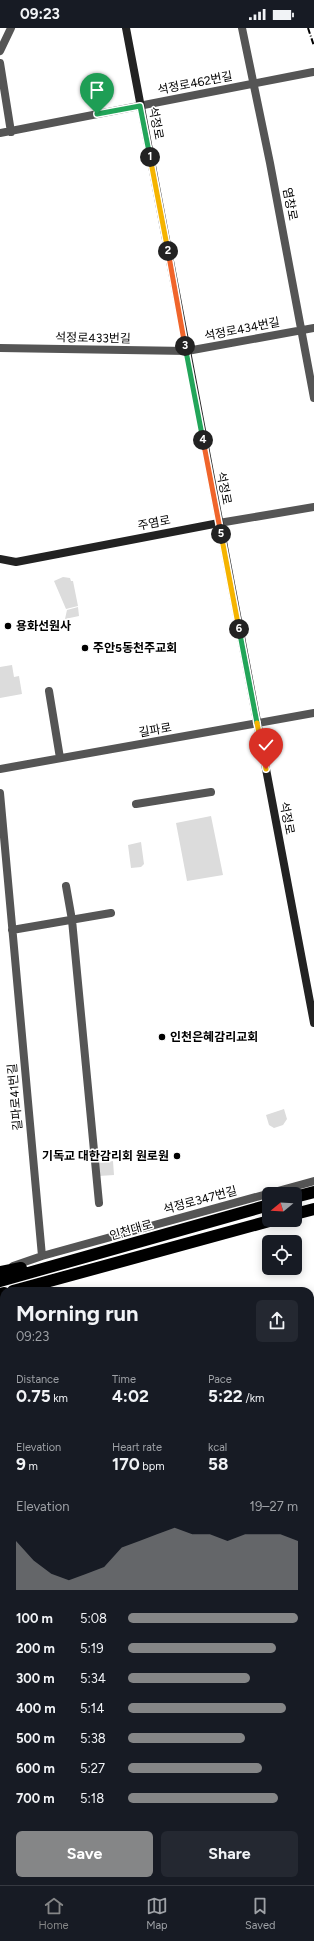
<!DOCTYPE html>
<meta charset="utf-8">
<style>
body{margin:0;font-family:Figtree,"Noto Sans KR",sans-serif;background:#242831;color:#f1f3f6;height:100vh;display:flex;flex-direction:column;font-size:15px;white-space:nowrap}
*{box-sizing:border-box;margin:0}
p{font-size:13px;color:#9ea1a6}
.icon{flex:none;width:22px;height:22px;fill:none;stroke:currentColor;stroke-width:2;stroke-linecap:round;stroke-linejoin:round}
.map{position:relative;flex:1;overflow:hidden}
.sheet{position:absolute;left:0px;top:1259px;width:314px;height:598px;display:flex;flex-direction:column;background:#171b24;border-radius:12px 12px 0 0;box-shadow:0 2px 10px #0003}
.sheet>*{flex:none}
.needle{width:26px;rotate:252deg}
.fabs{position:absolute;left:262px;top:1159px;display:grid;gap:8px}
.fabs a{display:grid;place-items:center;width:40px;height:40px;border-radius:6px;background:#171b24;box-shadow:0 2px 10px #0003;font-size:20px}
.pin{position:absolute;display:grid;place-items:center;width:34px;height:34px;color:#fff;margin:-41px -17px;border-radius:50% 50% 50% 0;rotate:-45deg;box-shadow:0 0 4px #0007}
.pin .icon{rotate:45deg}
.km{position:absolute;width:20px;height:20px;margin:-10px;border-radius:50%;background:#222;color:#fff;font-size:11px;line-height:20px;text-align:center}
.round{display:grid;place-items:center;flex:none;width:42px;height:42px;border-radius:6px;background:#242831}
.overview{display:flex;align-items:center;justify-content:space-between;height:68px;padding:0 16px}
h1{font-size:22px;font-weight:700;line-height:30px}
.figures{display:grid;grid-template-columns:repeat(3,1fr);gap:6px;height:68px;padding:4px 16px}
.figures div{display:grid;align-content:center}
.figures b{font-size:17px;font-weight:700}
.figures small{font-size:11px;font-weight:400}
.figures p{font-size:11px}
.chart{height:112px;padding:8px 16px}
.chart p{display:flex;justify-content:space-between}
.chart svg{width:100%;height:72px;margin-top:4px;fill:#858687;opacity:.7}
.primary-button{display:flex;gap:8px;margin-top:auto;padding:8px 16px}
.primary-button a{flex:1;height:46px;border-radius:6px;background:#858687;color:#fff;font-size:16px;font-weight:700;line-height:46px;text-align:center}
.primary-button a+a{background:#242831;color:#f1f3f6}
ul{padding:0 16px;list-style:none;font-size:13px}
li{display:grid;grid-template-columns:64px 48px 1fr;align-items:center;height:30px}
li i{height:10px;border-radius:5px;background:#858687}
.status{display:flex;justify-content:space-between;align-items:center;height:28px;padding:0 20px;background:#171b24;direction:ltr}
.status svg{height:11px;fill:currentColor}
.menu{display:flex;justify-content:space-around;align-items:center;height:56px;border-top:1px solid #363941;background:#171b24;font-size:11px;color:#9ea1a6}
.menu a{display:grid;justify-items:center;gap:2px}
.menu .on{color:#858687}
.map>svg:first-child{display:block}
.green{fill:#dcdcdc}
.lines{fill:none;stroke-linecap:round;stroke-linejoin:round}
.street{stroke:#555;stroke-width:8}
.secondary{stroke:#222;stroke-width:8}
.highway{stroke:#000;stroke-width:12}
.rail{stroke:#000;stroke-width:2;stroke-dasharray:6 2 1 2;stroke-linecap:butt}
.split-1-casing{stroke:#fff;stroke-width:8}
.split-2-casing{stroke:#fff;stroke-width:8}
.split-3-casing{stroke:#fff;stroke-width:8}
.split-4-casing{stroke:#fff;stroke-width:8}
.split-5-casing{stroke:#fff;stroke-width:8}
.split-6-casing{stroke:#fff;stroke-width:8}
.split-7-casing{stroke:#fff;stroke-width:8}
.split-8-casing{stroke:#fff;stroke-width:8}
.split-1{stroke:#22a559;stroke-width:5}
.split-2{stroke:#f5b400;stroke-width:5}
.split-3{stroke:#f0652b;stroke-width:5}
.split-4{stroke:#22a559;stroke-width:5}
.split-5{stroke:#f0652b;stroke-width:5}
.split-6{stroke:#f5b400;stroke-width:5}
.split-7{stroke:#22a559;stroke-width:5}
.split-8{stroke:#f5b400;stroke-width:5}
.poi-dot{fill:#000;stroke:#fff;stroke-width:1.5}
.labels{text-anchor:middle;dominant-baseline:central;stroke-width:3;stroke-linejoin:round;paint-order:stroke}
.street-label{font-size:12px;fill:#000;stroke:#fff}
.poi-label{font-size:12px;font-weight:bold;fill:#000;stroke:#fff;text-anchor:start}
</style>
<div class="status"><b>09:23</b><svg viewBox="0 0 49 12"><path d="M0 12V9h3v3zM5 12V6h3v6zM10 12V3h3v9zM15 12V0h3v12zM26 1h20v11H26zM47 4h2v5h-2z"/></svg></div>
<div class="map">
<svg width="314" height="1857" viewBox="0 0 314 1857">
<rect width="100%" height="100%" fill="#fff"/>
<path class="green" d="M 63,549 L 70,550 L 71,553 L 73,553 L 78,578 L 66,581 L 54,553 Z
M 78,579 L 79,588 L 65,591 L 67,582 Z
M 12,637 L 14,649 L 19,648 L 22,666 L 0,670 L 0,639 Z
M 211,788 L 223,847 L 187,853 L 176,795 Z
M 141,814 L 144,836 L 141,839 L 131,840 L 128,817 Z
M 284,1081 L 287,1091 L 283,1097 L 274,1100 L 269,1097 L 266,1087 Z
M 113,1133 L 114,1147 L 99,1148 L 98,1135 Z"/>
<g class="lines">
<path class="street" d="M 242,0 L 270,135 L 314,370
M 0,23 L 11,0
M 0,35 L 11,104
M 0,105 L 313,44
M 0,320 L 187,323 L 314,300
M 219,495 L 314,479
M 49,663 L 60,730
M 0,741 L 314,685
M 0,765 L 42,1228
M 136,776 L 211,764
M 66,858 L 72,892 L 99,1175
M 12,902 L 111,885
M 13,1238 L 42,1228 L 314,1153
M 15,1853 L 17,1857
M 176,1853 L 176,1857"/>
<path class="secondary" d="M 126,0 L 314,995
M 0,531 L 16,534 L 219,495
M 0,1809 L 4,1809
M 310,1848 L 314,1849"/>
<path class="highway" d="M 295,1169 L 314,1164
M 295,1186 L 314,1181
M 0,1244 L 21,1240
M 0,1253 L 269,1177
M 13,1263 L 273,1192
M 0,1266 L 4,1265
M 0,1279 L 4,1277"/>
<path class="rail" d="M 308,0 L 314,18"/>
</g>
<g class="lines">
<defs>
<path id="split-1" d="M 97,86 L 140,78 L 150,129"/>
<path id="split-2" d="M 150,129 L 168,223"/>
<path id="split-3" d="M 168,223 L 185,318"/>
<path id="split-4" d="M 185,318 L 203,412"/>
<path id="split-5" d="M 203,412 L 221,506"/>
<path id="split-6" d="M 221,506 L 239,601"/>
<path id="split-7" d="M 239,601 L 257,695"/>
<path id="split-8" d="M 257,695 L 266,741"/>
</defs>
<use href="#split-1" class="split-1-casing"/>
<use href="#split-2" class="split-2-casing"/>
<use href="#split-3" class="split-3-casing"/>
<use href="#split-4" class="split-4-casing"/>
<use href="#split-5" class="split-5-casing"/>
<use href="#split-6" class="split-6-casing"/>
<use href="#split-7" class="split-7-casing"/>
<use href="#split-8" class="split-8-casing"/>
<use href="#split-1" class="split-1"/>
<use href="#split-2" class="split-2"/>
<use href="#split-3" class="split-3"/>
<use href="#split-4" class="split-4"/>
<use href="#split-5" class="split-5"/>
<use href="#split-6" class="split-6"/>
<use href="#split-7" class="split-7"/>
<use href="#split-8" class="split-8"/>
</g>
<g class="poi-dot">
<circle cx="8" cy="598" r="4"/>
<circle cx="85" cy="620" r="4"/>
<circle cx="162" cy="1009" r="4"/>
<circle cx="177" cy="1128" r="4"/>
</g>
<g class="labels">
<g class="street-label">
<text transform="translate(195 55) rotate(-11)">석정로462번길</text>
<text transform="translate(156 95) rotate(79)">석정로</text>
<text transform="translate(290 176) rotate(79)">염창로</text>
<text transform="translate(242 301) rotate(-11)">석정로434번길</text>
<text transform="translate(93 310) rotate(1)">석정로433번길</text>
<text transform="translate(224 460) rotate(79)">석정로</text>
<text transform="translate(154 495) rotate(-11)">주염로</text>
<text transform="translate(155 702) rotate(-10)">길파로</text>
<text transform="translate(287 790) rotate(79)">석정로</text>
<text transform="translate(15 1069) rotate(-95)">길파로41번길</text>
<text transform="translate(200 1172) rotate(-15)">석정로347번길</text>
<text transform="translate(131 1202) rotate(-16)">인천대로</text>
</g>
<g class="poi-label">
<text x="16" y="598">용화선원사</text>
<text x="93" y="620">주안5동천주교회</text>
<text x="170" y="1009">인천은혜감리교회</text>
<text x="169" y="1128" text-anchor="end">기독교 대한감리회 원로원</text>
</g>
</g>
</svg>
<div class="fabs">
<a><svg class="needle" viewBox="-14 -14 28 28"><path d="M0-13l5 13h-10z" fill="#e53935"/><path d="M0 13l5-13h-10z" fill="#9ea1a6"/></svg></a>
<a><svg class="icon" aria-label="locate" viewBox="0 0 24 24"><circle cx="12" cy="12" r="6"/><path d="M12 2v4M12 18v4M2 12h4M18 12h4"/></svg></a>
</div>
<div class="pin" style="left:97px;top:86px;background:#1e9e55"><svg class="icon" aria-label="arrive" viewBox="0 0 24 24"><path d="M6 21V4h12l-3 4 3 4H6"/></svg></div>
<div class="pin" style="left:266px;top:741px;background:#d93025"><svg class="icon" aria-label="check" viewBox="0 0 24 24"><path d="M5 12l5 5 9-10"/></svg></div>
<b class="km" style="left:150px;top:129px">1</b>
<b class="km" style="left:168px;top:223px">2</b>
<b class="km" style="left:185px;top:318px">3</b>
<b class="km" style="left:203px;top:412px">4</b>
<b class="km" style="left:221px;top:506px">5</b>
<b class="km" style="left:239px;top:601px">6</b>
<section class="sheet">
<div class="overview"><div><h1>Morning run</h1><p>09:23</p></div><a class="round"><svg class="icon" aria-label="share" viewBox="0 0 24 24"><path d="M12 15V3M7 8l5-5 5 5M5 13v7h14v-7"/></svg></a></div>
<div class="figures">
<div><p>Distance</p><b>0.75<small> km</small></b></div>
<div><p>Time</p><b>4:02</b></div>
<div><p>Pace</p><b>5:22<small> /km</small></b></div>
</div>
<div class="figures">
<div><p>Elevation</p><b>9<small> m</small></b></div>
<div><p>Heart rate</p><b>170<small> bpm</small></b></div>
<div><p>kcal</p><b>58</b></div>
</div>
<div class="chart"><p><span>Elevation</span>19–27 m</p>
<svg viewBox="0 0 160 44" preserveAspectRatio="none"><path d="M0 44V14L10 26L20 34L30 38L40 34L50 30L60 18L70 14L80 10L90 6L100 10L110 10L120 14L130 10L140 10L150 10L160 14V44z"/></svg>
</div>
<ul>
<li><b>100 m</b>5:08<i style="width:100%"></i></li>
<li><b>200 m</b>5:19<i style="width:87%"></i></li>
<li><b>300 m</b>5:34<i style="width:72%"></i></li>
<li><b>400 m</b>5:14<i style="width:93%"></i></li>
<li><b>500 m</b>5:38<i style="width:69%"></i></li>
<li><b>600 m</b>5:27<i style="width:79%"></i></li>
<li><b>700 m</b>5:18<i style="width:88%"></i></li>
</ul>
<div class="primary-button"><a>Save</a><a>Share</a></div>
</section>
</div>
<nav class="menu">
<a class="on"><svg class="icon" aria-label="home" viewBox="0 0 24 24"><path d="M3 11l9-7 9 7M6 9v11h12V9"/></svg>Home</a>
<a><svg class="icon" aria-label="map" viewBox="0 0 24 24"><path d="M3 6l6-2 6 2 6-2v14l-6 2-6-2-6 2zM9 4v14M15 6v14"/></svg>Map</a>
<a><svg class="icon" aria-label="saved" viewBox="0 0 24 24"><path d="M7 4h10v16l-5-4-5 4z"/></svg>Saved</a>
</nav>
